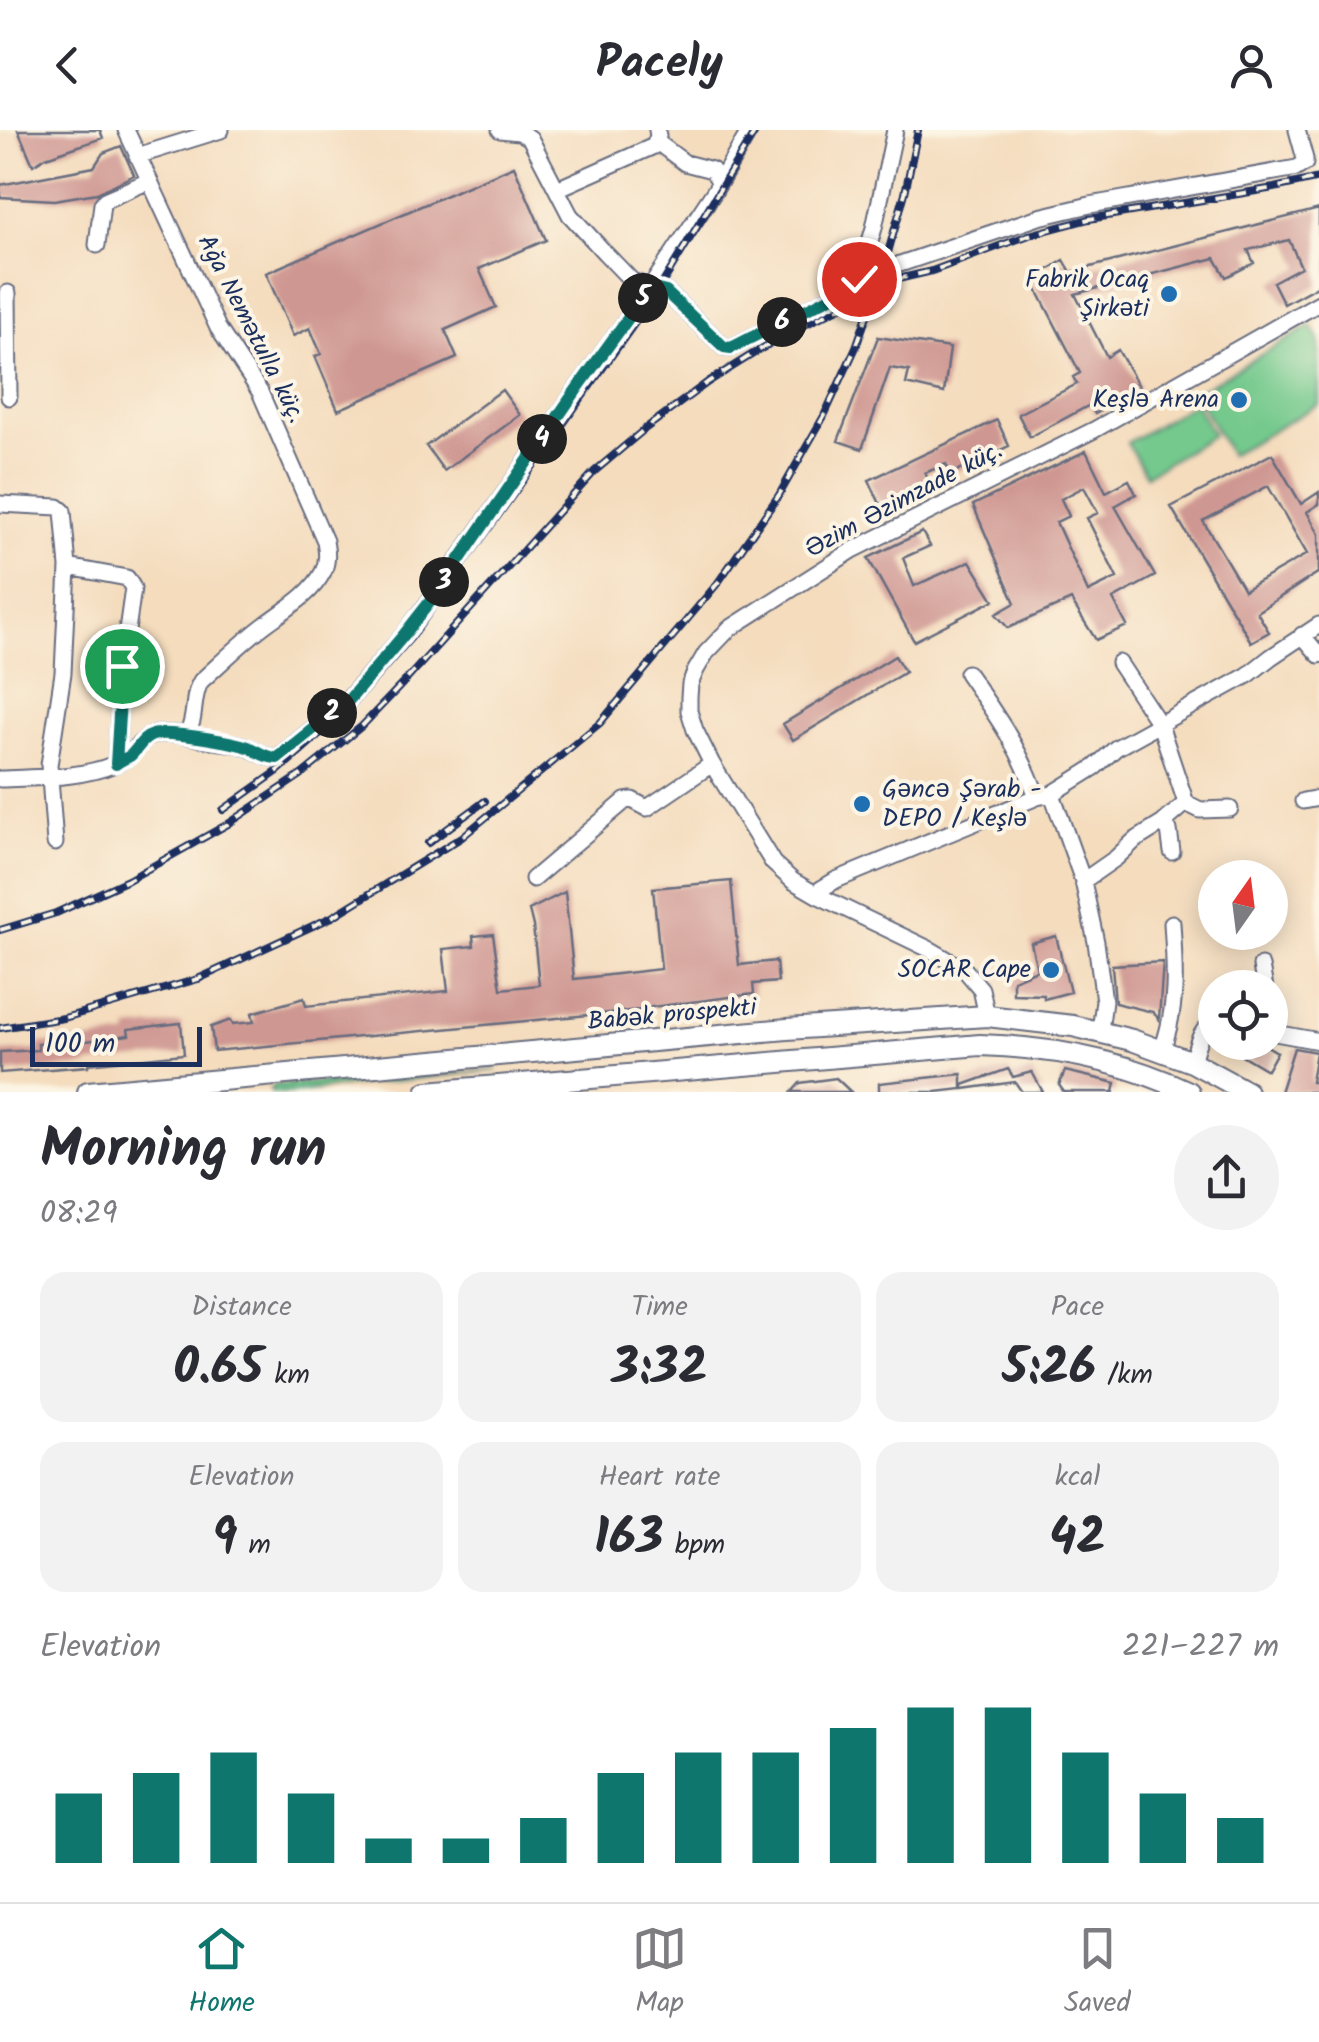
<!DOCTYPE html>
<meta charset="utf-8">
<style>
body{margin:0;font-family:Kalam,sans-serif;background:#f2f2f3;color:#2b2b33;height:100vh;display:flex;flex-direction:column;font-size:38px;white-space:nowrap}
*{box-sizing:border-box;margin:0}
p{font-size:32px;color:#7c7c81}
.icon{flex:none;width:55px;height:55px;fill:none;stroke:currentColor;stroke-width:2;stroke-linecap:round;stroke-linejoin:round}
.map{position:relative;height:962px;overflow:hidden}
.panel{display:flex;flex-direction:column;background:#fff;flex:1}
.panel>*{flex:none}
.needle{width:65px;rotate:14deg}
.controls{position:absolute;left:1198px;top:730px;display:grid;gap:20px}
.controls a{display:grid;place-items:center;width:90px;height:90px;border-radius:50%;background:#fff;box-shadow:0 5px 25px #0003;font-size:50px}
.scale{position:absolute;left:30px;bottom:25px;width:172px;box-sizing:border-box;padding-left:10px;border:5px solid #1b2f5e;border-top:0;font-size:28px;line-height:35px;white-space:nowrap;color:#1b2f5e;-webkit-text-stroke:8px #fcf5e5;paint-order:stroke}
.pin{position:absolute;display:grid;place-items:center;width:85px;height:85px;color:#fff;margin:-42px;border:5px solid #fff;border-radius:50%;box-shadow:0 2px 10px #0007}
.km{position:absolute;width:50px;height:50px;margin:-25px;border-radius:50%;background:#222;color:#fff;font-size:28px;line-height:50px;text-align:center}
.round{display:grid;place-items:center;flex:none;width:105px;height:105px;border-radius:52px;background:#f2f2f3}
.headline{display:flex;align-items:center;justify-content:space-between;height:170px;padding:0 40px}
h1{font-size:55px;font-weight:800;line-height:75px}
.figures{display:grid;grid-template-columns:repeat(3,1fr);gap:15px;height:170px;padding:10px 40px}
.figures div{display:grid;align-content:center;border-radius:25px;background:#f2f2f3;text-align:center}
.figures b{font-size:50px;font-weight:800}
.figures small{font-size:28px;font-weight:400}
.figures p{font-size:28px}
.chart{height:280px;padding:20px 40px}
.chart p{display:flex;justify-content:space-between}
.chart svg{width:100%;height:180px;margin-top:10px;stroke:#0f766e;stroke-width:6}
header{display:flex;justify-content:space-between;align-items:center;height:130px;padding:0 40px;background:#fff;font-size:45px;font-weight:800}
.tabs{display:flex;justify-content:space-around;align-items:center;height:140px;border-top:2px solid #e1e1e2;background:#fff;font-size:28px;color:#7c7c81}
.tabs a{display:grid;justify-items:center;gap:5px}
.tabs .current{color:#0f766e}
.map>svg:first-child{display:block}
.green{fill:#74c98d;stroke:#487c76;stroke-width:2.5}
.building{fill:#cf9792;fill-rule:evenodd}
.lines{fill:none;stroke-linecap:round;stroke-linejoin:round}
.minor-casing{stroke:#676c7f;stroke-width:19}
.major-casing{stroke:#676c7f;stroke-width:24}
.minor{stroke:#fff;stroke-width:15}
.major{stroke:#fff;stroke-width:20}
.rail-casing{stroke:#1b2f5e;stroke-width:8}
.rail{stroke:#fcf5e5;stroke-width:4;stroke-dasharray:11;stroke-linecap:butt}
.route-casing{stroke:#fff;stroke-width:20}
.route{stroke:#0f766e;stroke-width:12}
.poi-dot{fill:#1f6fb2;stroke:#fcf5e5;stroke-width:4}
.labels{text-anchor:middle;dominant-baseline:central;stroke-width:8;stroke-linejoin:round;paint-order:stroke}
.poi-label{font-size:25px;fill:#1b2f5e;stroke:#fcf5e5;text-anchor:end}
.street-label{font-size:25px;fill:#1b2f5e;stroke:#fcf5e5}
</style>
<header><svg class="icon" aria-label="back" viewBox="0 0 24 24"><path d="M15 5l-7 7 7 7"/></svg>Pacely<svg class="icon" aria-label="person" viewBox="0 0 24 24"><circle cx="12" cy="8" r="4"/><path d="M4 21q1-7 8-7t8 7"/></svg></header>
<div class="map">
<svg width="1319" height="962" viewBox="0 0 1319 962">
<rect width="100%" height="100%" fill="#fcf5e5"/>
<filter id="ink" filterUnits="userSpaceOnUse"><feTurbulence type="fractalNoise" baseFrequency=".01" numOctaves="2"/><feDisplacementMap in="SourceGraphic" scale="20" xChannelSelector="R" yChannelSelector="G"/><feConvolveMatrix kernelMatrix="1 2 1 2 8 2 1 2 1" color-interpolation-filters="sRGB"/></filter>
<filter id="wash" filterUnits="userSpaceOnUse"><feTurbulence type="fractalNoise" baseFrequency=".0048" numOctaves="4" result="noise"/><feDisplacementMap in="SourceGraphic" scale="40" xChannelSelector="R" yChannelSelector="G"/><feGaussianBlur stdDeviation="2.25" result="paint"/><feColorMatrix in="noise" values="0 0 0 0 0 0 0 0 0 0 0 0 0 0 0 0 0 1.4 0 .05"/><feComposite in="paint" operator="in"/></filter>
<g filter="url(#wash)">
<rect width="100%" height="100%" fill="#f4dcbd"/>
<path class="green" d="M 1311,196 L 1319,210 L 1319,274 L 1230,325 L 1195,263 Z
M 1195,273 L 1213,305 L 1146,345 L 1127,313 Z
M 497,940 L 292,962 L 272,962 L 270,959 L 275,955 Z"/>
<g id="blocks">
<path class="building" d="M 18,0 L 100,0 L 103,8 L 46,27 L 33,35 Z
M 121,16 L 134,45 L 97,63 L 54,70 L 0,67 L 0,55 L 94,37 L 103,23 Z
M 514,36 L 546,110 L 479,139 L 496,177 L 445,200 L 457,228 L 338,280 L 315,226 L 321,224 L 310,198 L 293,206 L 266,143 Z
M 1319,79 L 1319,155 L 1284,174 L 1273,152 L 1301,137 L 1289,110 L 1248,120 L 1254,133 L 1226,147 L 1215,128 L 1075,164 L 1107,227 L 1118,220 L 1140,258 L 1095,284 L 1090,275 L 1030,307 L 1018,284 L 1077,254 L 1073,247 L 1080,243 L 1032,150 L 1064,130 L 1071,142 Z
M 878,207 L 950,218 L 944,263 L 906,254 L 909,241 L 890,238 L 862,319 L 838,311 Z
M 502,260 L 520,285 L 444,341 L 426,316 Z
M 997,290 L 1009,316 L 951,344 L 946,334 L 925,343 L 930,353 L 881,376 L 869,350 Z
M 1086,321 L 1106,362 L 1129,350 L 1136,364 L 1115,376 L 1155,446 L 1113,469 L 1127,496 L 1096,510 L 1071,470 L 1008,498 L 996,484 L 1015,473 L 973,375 ZM 1084,357 L 1098,383 L 1087,388 L 1117,448 L 1088,462 L 1056,392 L 1069,386 L 1061,369 Z
M 1272,324 L 1301,374 L 1319,362 L 1319,374 L 1307,382 L 1319,404 L 1319,442 L 1257,482 L 1269,502 L 1251,512 L 1171,377 ZM 1268,356 L 1307,424 L 1244,460 L 1203,391 Z
M 922,402 L 930,416 L 903,428 L 914,456 L 970,431 L 994,470 L 914,511 L 868,428 Z
M 895,526 L 905,542 L 793,610 L 783,594 Z
M 731,751 L 739,835 L 776,831 L 778,852 L 753,854 L 754,864 L 651,877 L 651,879 L 214,921 L 211,897 L 231,890 L 233,894 L 254,892 L 252,883 L 304,868 L 306,876 L 448,861 L 443,819 L 474,816 L 473,806 L 493,804 L 501,859 L 539,855 L 533,796 L 529,780 L 565,762 L 574,849 L 661,839 L 653,758 Z
M 1056,806 L 1070,862 L 1044,869 L 1044,865 L 1013,864 L 1013,850 L 1037,840 L 1031,813 Z
M 1163,832 L 1159,889 L 1153,882 L 1115,873 L 1112,835 Z
M 181,893 L 184,924 L 88,934 L 88,936 L 0,943 L 0,922 L 38,920 L 38,914 L 86,911 L 129,905 L 128,899 Z
M 1247,912 L 1260,912 L 1277,922 L 1267,940 L 1240,924 Z
M 1294,918 L 1316,922 L 1311,952 L 1319,953 L 1319,962 L 1280,962 Z
M 1008,939 L 1013,947 L 1032,942 L 1043,962 L 1022,962 L 1015,952 L 963,959 L 963,955 Z
M 1065,941 L 1116,953 L 1114,962 L 1064,962 L 1059,955 Z
M 962,944 L 962,959 L 936,962 L 879,962 L 879,953 Z
M 836,948 L 851,962 L 792,962 L 800,953 Z"/>
</g>
</g>
<g filter="url(#ink)">
<use href="#blocks" fill-opacity="0" stroke="#676c7f" stroke-width="2.5"/>
<g class="lines">
<defs>
<path id="minor" d="M 126,0 L 218,198 L 260,262 L 325,411 C 327,422 328,431 323,442 C 311,465 286,479 266,494 C 243,511 222,532 201,551 C 191,567 197,588 187,604
M 500,0 L 519,2 L 530,8 L 570,85 L 605,123 L 632,151 L 666,162 L 724,217 L 731,218 L 854,155 L 859,149 L 874,98 L 895,0
M 657,12 L 685,33 L 712,40 L 720,52
M 137,26 L 221,0
M 557,59 L 654,16 L 658,6 L 657,0
M 97,115 L 102,74 L 105,70 L 149,51
M 900,134 L 1039,87 L 1090,75 L 1297,38 L 1305,33 L 1305,29 L 1297,0
M 8,163 L 9,267
M 0,374 L 58,377 L 63,381 L 68,437 L 63,543 L 49,635 L 55,713
M 68,437 L 127,448 L 133,458 L 122,536 L 116,634
M 1302,505 L 1319,525
M 967,543 C 995,583 1021,620 1037,667
M 0,649 C 37,647 79,649 115,634 C 132,627 140,606 158,604 C 174,602 188,606 203,609 C 215,612 229,612 241,615 C 254,618 263,628 277,628 L 347,571 L 403,506 L 435,464 L 577,259 L 650,158 L 714,62 L 750,0
M 1052,664 L 1083,751 L 1096,812 L 1104,871 L 1100,901
M 1303,671 L 1319,668
M 1186,673 L 1200,680 L 1230,679
M 1163,693 L 1169,700 L 1172,722
M 533,749 L 625,671 L 632,670 L 647,678 L 712,634
M 1083,751 L 1116,728 L 1134,711 L 1163,693 L 1186,673 L 1160,595 L 1119,533
M 817,765 L 821,759 L 836,750 L 1037,667 L 1052,664 L 1095,637 L 1116,618 L 1248,545 L 1271,527 L 1319,495
M 1261,836 L 1265,858
M 1270,883 L 1274,902
M 987,886 L 981,859 L 965,840 L 931,820 L 817,765 L 793,751 L 773,733 L 712,634 L 695,600 L 689,581 L 689,567 L 690,554 L 696,540 L 706,523 L 729,499 L 853,420 L 1094,300 L 1319,173
M 1270,902 L 1319,911
M 1162,920 C 1178,876 1175,838 1172,793
M 1192,932 C 1197,917 1199,898 1215,893"/>
<path id="major" d="M 88,962 L 787,899 L 987,886 L 1073,896 L 1132,910 L 1192,932 L 1247,962
M 427,962 L 980,915 C 1053,917 1124,931 1189,962"/>
</defs>
<use href="#minor" class="minor-casing"/>
<use href="#major" class="major-casing"/>
<use href="#minor" class="minor"/>
<use href="#major" class="major"/>
<defs>
<path id="rail" d="M 223,680 L 278,641 L 348,579 L 413,505 L 659,159 L 756,0
M 428,713 L 485,671
M 0,800 L 56,783 L 128,750 L 228,694 L 301,645 L 362,596 L 407,549 L 595,341 L 646,298 L 708,252 L 777,209 L 894,150 L 932,141 L 1029,105 L 1089,89 L 1274,58 L 1319,48
M 0,898 L 64,888 L 198,849 L 332,787 L 462,707 L 600,593 L 717,454 L 779,365 L 824,286 L 856,217 L 883,140 L 905,63 L 918,0"/>
</defs>
<use href="#rail" class="rail-casing"/>
<use href="#rail" class="rail"/>
</g>
</g>
<g class="lines" filter="url(#ink)">
<defs>
<path id="route" d="M 122,536 L 116,634 C 117,633 128,627 130,626 C 138,619 142,608 153,605 C 167,600 233,612 248,617 C 258,621 265,628 277,628 L 348,571 L 403,506 L 436,464 L 577,259 L 650,158 L 666,162 L 724,217 L 731,218 L 854,155 L 859,149"/>
</defs>
<use href="#route" class="route-casing"/>
<use href="#route" class="route"/>
</g>
<g class="poi-dot">
<circle cx="1169" cy="164" r="10"/>
<circle cx="1239" cy="270" r="10"/>
<circle cx="862" cy="674" r="10"/>
<circle cx="1051" cy="840" r="10"/>
</g>
<g class="labels">
<g class="poi-label">
<text x="1149" y="150">Fabrik Ocaq<tspan x="1149" dy="29">Şirkəti</tspan></text>
<text x="1219" y="270">Keşlə Arena</text>
<text x="882" y="660" text-anchor="start">Gəncə Şərab -<tspan x="882" dy="29">DEPO / Keşlə</tspan></text>
<text x="1031" y="840">SOCAR Cape</text>
</g>
<g class="street-label">
<text transform="translate(251 199) rotate(63)">Ağa Nemətulla küç.</text>
<text transform="translate(904 370) rotate(-28)">Əzim Əzimzade küç.</text>
<text transform="translate(672 885) rotate(-5)">Babək prospekti</text>
</g>
</g>
</svg>
<div class="controls">
<a><svg class="needle" viewBox="-14 -14 28 28"><path d="M0-13l5 13h-10z" fill="#e53935"/><path d="M0 13l5-13h-10z" fill="#7c7c81"/></svg></a>
<a><svg class="icon" aria-label="locate" viewBox="0 0 24 24"><circle cx="12" cy="12" r="6"/><path d="M12 2v4M12 18v4M2 12h4M18 12h4"/></svg></a>
</div>
<div class="scale">100 m</div>
<div class="pin" style="left:122px;top:536px;background:#1e9e55"><svg class="icon" aria-label="arrive" viewBox="0 0 24 24"><path d="M6 21V4h12l-3 4 3 4H6"/></svg></div>
<div class="pin" style="left:859px;top:149px;background:#d93025"><svg class="icon" aria-label="check" viewBox="0 0 24 24"><path d="M5 12l5 5 9-10"/></svg></div>
<b class="km" style="left:332px;top:583px">2</b>
<b class="km" style="left:444px;top:452px">3</b>
<b class="km" style="left:542px;top:309px">4</b>
<b class="km" style="left:643px;top:168px">5</b>
<b class="km" style="left:782px;top:192px">6</b>
</div>
<section class="panel">
<div class="headline"><div><h1>Morning run</h1><p>08:29</p></div><a class="round"><svg class="icon" aria-label="share" viewBox="0 0 24 24"><path d="M12 15V3M7 8l5-5 5 5M5 13v7h14v-7"/></svg></a></div>
<div class="figures">
<div><p>Distance</p><b>0.65<small> km</small></b></div>
<div><p>Time</p><b>3:32</b></div>
<div><p>Pace</p><b>5:26<small> /km</small></b></div>
</div>
<div class="figures">
<div><p>Elevation</p><b>9<small> m</small></b></div>
<div><p>Heart rate</p><b>163<small> bpm</small></b></div>
<div><p>kcal</p><b>42</b></div>
</div>
<div class="chart"><p><span>Elevation</span>221–227 m</p>
<svg viewBox="0 0 160 44" preserveAspectRatio="none"><path d="M5 44V27M15 44V22M25 44V17M35 44V27M45 44V38M55 44V38M65 44V33M75 44V22M85 44V17M95 44V17M105 44V11M115 44V6M125 44V6M135 44V17M145 44V27M155 44V33"/></svg>
</div>
</section>
<nav class="tabs">
<a class="current"><svg class="icon" aria-label="home" viewBox="0 0 24 24"><path d="M3 11l9-7 9 7M6 9v11h12V9"/></svg>Home</a>
<a><svg class="icon" aria-label="map" viewBox="0 0 24 24"><path d="M3 6l6-2 6 2 6-2v14l-6 2-6-2-6 2zM9 4v14M15 6v14"/></svg>Map</a>
<a><svg class="icon" aria-label="saved" viewBox="0 0 24 24"><path d="M7 4h10v16l-5-4-5 4z"/></svg>Saved</a>
</nav>
